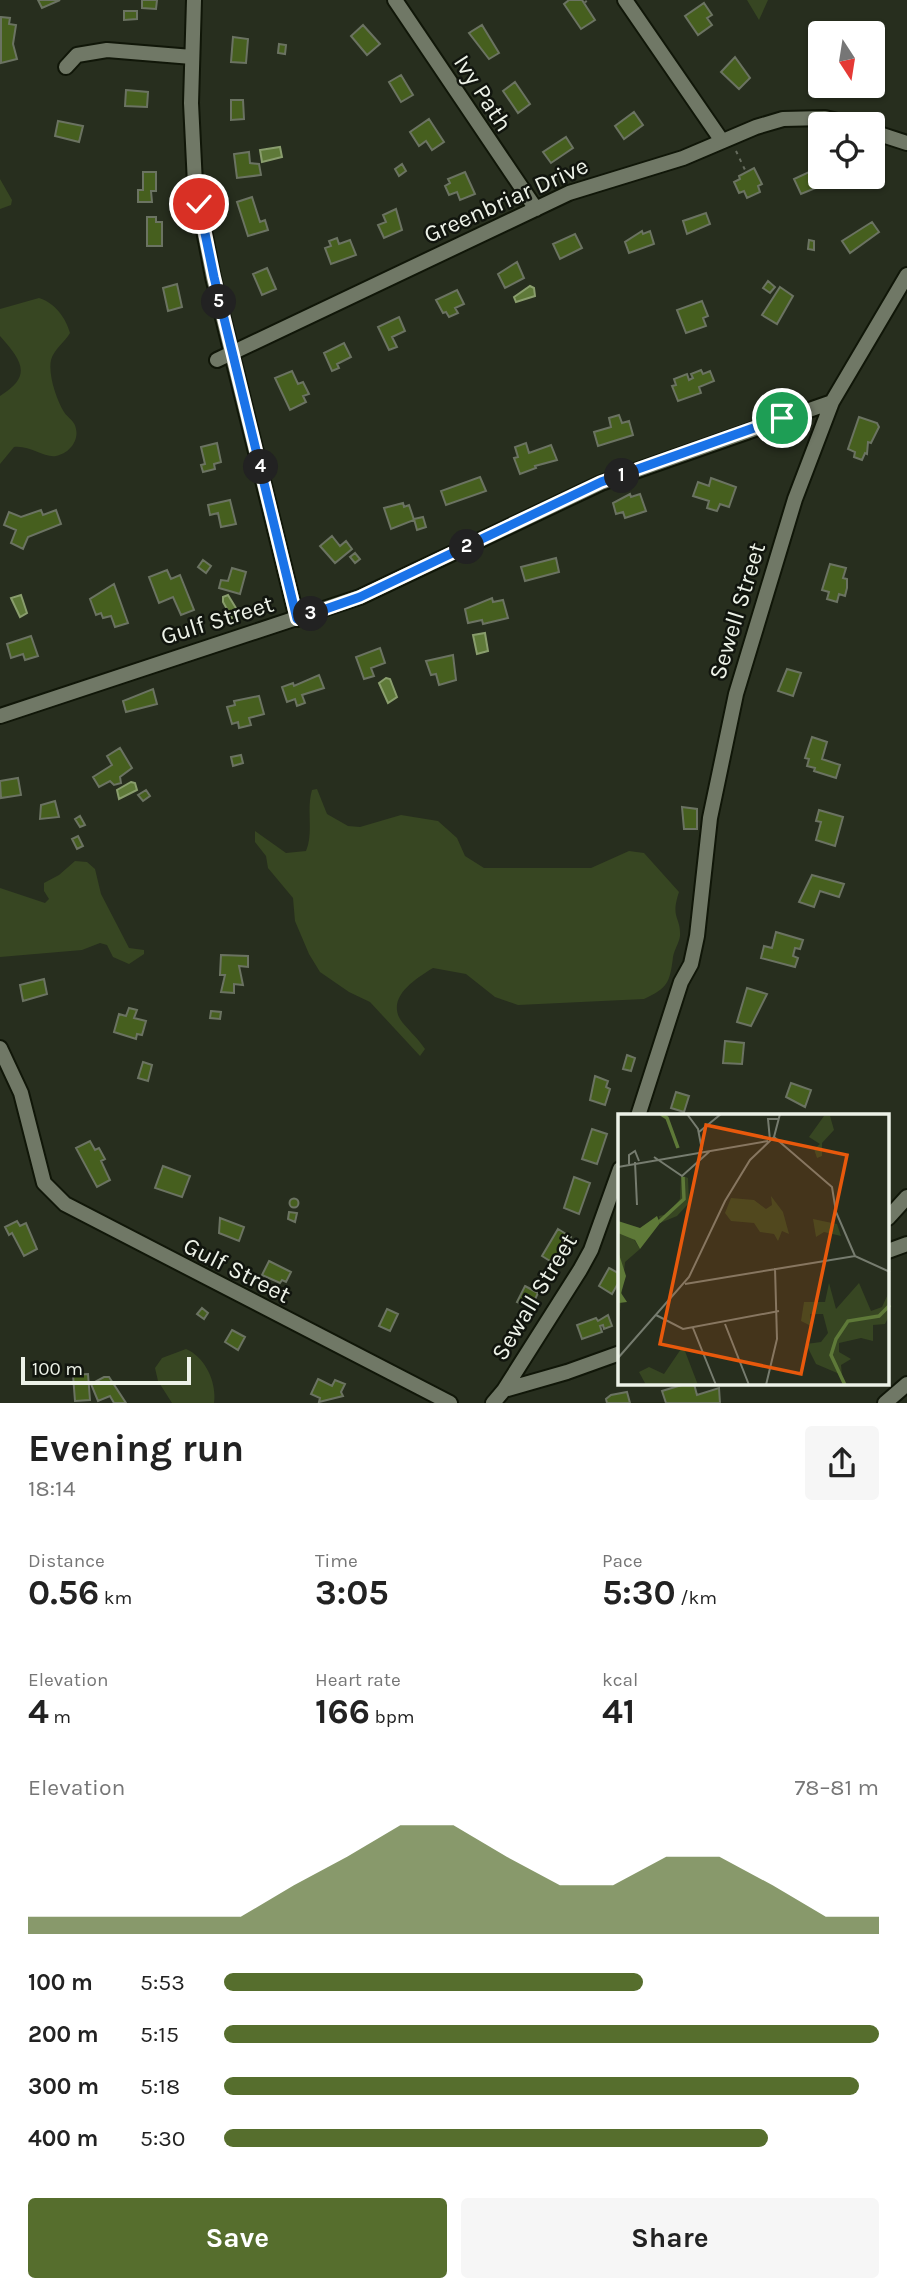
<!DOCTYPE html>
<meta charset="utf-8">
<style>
body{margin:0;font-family:Karla,sans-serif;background:#f6f6f6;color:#222;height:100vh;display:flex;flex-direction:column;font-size:26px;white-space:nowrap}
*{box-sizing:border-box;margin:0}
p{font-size:23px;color:#767676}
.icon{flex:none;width:38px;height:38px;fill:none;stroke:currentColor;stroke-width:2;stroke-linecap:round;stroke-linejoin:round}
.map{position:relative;height:1403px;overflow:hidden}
.side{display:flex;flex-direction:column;background:#fff;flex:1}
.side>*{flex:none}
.needle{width:46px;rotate:168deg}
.controls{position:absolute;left:808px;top:21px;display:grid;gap:14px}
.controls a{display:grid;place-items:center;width:77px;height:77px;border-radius:7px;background:#fff;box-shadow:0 2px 5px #0004;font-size:35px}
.scale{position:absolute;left:21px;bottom:18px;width:170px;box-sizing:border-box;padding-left:7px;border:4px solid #edf2e8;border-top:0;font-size:19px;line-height:24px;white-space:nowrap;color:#edf2e8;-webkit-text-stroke:5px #11150e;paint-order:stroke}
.pin{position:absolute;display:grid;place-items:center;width:60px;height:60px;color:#fff;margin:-30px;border:4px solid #fff;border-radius:50%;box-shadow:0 2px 7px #0007}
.km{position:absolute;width:35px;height:35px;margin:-18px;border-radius:50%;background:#222;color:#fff;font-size:19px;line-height:35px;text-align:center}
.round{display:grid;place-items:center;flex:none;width:74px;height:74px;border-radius:7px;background:#f6f6f6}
.headline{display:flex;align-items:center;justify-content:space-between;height:119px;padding:0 28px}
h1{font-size:38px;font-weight:700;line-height:52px}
.figures{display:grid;grid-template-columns:repeat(3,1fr);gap:10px;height:119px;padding:7px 28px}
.figures div{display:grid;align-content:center}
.figures b{font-size:35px;font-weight:700}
.figures small{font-size:19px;font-weight:400}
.figures p{font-size:19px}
.chart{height:196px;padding:14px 28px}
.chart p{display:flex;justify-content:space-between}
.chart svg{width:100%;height:126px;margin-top:7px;fill:#566e2d;opacity:.7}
.action{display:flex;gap:14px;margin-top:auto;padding:14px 28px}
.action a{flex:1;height:80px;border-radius:7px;background:#566e2d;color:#fff;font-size:28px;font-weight:700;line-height:80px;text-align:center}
.action a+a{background:#f6f6f6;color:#222}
ul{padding:0 28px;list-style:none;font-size:23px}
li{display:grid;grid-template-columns:112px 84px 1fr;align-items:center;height:52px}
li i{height:18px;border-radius:9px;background:#566e2d}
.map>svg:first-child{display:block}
.green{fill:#374622}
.water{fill:#5e7938;stroke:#899d6d;stroke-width:2}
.building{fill:#465f1e;stroke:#6b7362;stroke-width:2}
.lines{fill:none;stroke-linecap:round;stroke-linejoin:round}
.street-casing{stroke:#101608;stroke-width:18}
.path{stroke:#666c5e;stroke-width:2;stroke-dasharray:3.5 5;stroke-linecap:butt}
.street{stroke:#707866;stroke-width:14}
.route-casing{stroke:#fff;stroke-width:14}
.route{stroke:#1a73e8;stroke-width:9}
.labels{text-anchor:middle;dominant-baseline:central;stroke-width:5;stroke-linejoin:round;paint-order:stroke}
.street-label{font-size:24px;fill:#edf2e8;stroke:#11150e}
.inset-river{fill:none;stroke:#5e7938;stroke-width:3.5}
.inset-road{fill:none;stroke:#767c6f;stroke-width:2}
.view{fill:#e8590c;fill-opacity:0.15;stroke:#e8590c;stroke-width:3.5}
.inset-edge{fill:none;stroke:#edf2e8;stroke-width:3.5}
</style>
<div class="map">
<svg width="907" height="1403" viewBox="0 0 907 1403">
<rect width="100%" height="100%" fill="#272e1e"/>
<path class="green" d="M 747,0 L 768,0 L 759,20 Z
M 0,179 L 12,200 L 11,205 L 0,209 Z
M 39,298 C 55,303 66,318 70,333 C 65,342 54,349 51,360 C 48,374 56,399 64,412 C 68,418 75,421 76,429 C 79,442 68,454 56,456 C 44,458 30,445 14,447 L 0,464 L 0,396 C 33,376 22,361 0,336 L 0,309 Z
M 317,789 L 327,814 L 348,826 L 360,827 L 401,815 L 438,821 L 457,838 L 465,856 L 484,868 L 591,868 L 629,851 L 644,853 L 679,892 C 670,919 681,916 680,936 C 679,943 674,950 673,957 C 670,982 668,988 644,999 L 518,1005 L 495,997 L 466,974 L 433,968 C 417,978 387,996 400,1019 C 405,1027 418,1038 425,1049 L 420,1056 L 370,1002 L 349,992 L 320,972 L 309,954 L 295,921 L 293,898 L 268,868 L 266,856 L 255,842 L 255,831 L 286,853 L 306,851 C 314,832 306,810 312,790 Z
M 75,861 L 87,862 L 95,869 L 101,894 L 129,948 L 144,950 L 144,954 L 129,964 L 113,957 L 107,945 L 100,943 L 82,950 L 0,957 L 0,888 L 45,903 L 49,899 L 44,891 L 44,883 L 59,875 Z
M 186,1349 C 205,1357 217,1382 214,1403 L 172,1403 L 158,1381 L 155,1368 L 162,1358 Z"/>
<path class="water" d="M 280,147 L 282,157 L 262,162 L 260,150 Z
M 530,286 L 534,288 L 535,296 L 516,302 L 514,297 Z
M 21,595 L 27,613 L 20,617 L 11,598 Z
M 228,595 L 239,613 L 232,618 L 223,602 L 223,597 Z
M 485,633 L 488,651 L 477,654 L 473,635 Z
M 386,678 L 390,679 L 397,697 L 388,703 L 379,683 Z
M 131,782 L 135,783 L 137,790 L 119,799 L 117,790 Z"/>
<path class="building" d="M 38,0 L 60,0 L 42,8 Z
M 142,0 L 157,0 L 156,9 L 142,8 Z
M 569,0 L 582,0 L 595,20 L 581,29 L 564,4 Z
M 704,3 L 712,15 L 707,18 L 712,25 L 698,35 L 685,16 Z
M 124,11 L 137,11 L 137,19 L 124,20 Z
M 1,17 L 10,18 L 9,24 L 16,25 L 13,44 L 17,59 L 1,63 Z
M 363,25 L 380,44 L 367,55 L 351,36 Z
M 482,25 L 499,53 L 489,59 L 469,33 Z
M 233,37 L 248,39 L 246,63 L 231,62 Z
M 279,44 L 286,45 L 285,54 L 278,53 Z
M 735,57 L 750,78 L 739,89 L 721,72 Z
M 401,75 L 413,95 L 401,102 L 389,82 Z
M 515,82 L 530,104 L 518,113 L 503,91 Z
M 126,90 L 148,92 L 147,107 L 125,106 Z
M 231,100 L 243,100 L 244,119 L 231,120 Z
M 634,112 L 643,125 L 624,139 L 615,126 Z
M 429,119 L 444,142 L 432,150 L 426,141 L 419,146 L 410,132 Z
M 58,121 L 83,126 L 79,142 L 55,136 Z
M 566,137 L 573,148 L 551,163 L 543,152 Z
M 249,152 L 250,163 L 259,164 L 261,175 L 237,178 L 234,154 Z
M 402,164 L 406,171 L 399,176 L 395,169 Z
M 754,168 L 762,184 L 758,186 L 760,192 L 747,198 L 744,191 L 739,193 L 734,182 L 740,179 L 739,176 Z
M 143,172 L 156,172 L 156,191 L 151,191 L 152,202 L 138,202 L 138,190 L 143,190 Z
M 465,172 L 475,194 L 460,200 L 457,192 L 449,195 L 445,186 L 450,183 L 448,179 Z
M 809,172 L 811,177 L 818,174 L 823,185 L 801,194 L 794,179 Z
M 252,197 L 260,222 L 265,220 L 268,230 L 248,236 L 237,202 Z
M 396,209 L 402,230 L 384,238 L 378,225 L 386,222 L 383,215 Z
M 706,213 L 710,224 L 687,234 L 683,221 Z
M 147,217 L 156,217 L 156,222 L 162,222 L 162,246 L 147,246 Z
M 872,222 L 879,232 L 850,253 L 842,241 Z
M 642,231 L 643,234 L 650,231 L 654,244 L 629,253 L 625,242 Z
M 575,234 L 582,248 L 560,259 L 553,244 Z
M 337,238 L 339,244 L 350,240 L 356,255 L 331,264 L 325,248 L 331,246 L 329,241 Z
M 809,240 L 814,241 L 814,250 L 808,249 Z
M 517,262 L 524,278 L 505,288 L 498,274 Z
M 267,268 L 276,289 L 262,295 L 253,274 Z
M 768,281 L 775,287 L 770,293 L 763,288 Z
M 177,284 L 182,307 L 168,311 L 163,288 Z
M 780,287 L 793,296 L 777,324 L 762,315 Z
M 457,290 L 464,304 L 455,308 L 458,313 L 449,317 L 446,312 L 443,313 L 436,300 Z
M 702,301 L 708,316 L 703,318 L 706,326 L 686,333 L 677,310 Z
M 399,317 L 405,331 L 392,337 L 397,347 L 389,350 L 378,327 Z
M 344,343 L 351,357 L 337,364 L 339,368 L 332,371 L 324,353 Z
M 701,370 L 703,374 L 710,371 L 714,381 L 699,387 L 701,393 L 678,401 L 672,386 L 676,385 L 674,379 L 687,374 L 689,380 L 693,378 L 691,374 Z
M 292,371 L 298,384 L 303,382 L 309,394 L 303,396 L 306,402 L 290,410 L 275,378 Z
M 619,415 L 622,423 L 629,421 L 633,435 L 598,446 L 594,432 L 611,427 L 609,418 Z
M 859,417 L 877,423 L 879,427 L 871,443 L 868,442 L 867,454 L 865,453 L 862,460 L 854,457 L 855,452 L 848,449 Z
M 217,443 L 221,462 L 214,464 L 215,469 L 203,472 L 201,465 L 205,464 L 201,447 Z
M 526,443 L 529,453 L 551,445 L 557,460 L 535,466 L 536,468 L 520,474 L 514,458 L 518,457 L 515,447 Z
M 480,477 L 486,491 L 446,505 L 441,491 Z
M 711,478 L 736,487 L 729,507 L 720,504 L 717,511 L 707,508 L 709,501 L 693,496 L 698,482 L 709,486 Z
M 630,494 L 631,497 L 640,494 L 646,511 L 625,518 L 623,512 L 616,514 L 613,503 Z
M 230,500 L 236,524 L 221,527 L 218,513 L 210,515 L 208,505 Z
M 403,503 L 404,507 L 409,505 L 414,520 L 391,529 L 384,508 Z
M 41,510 L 43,515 L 56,510 L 61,524 L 28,537 L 23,549 L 11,543 L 16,530 L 4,525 L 9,512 L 21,517 Z
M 423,517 L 426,527 L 417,530 L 414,519 Z
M 332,536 L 340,546 L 346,541 L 352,549 L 335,563 L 320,546 Z
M 355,553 L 360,559 L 355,563 L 350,557 Z
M 556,558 L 559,572 L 525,581 L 521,567 Z
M 203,560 L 211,566 L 206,573 L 198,567 Z
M 830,564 L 846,568 L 843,578 L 847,579 L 847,588 L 845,596 L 839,594 L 837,602 L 827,599 L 829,592 L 822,590 Z
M 232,568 L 246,572 L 240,594 L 219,588 L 221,580 L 228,581 Z
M 167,570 L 171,579 L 180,575 L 194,610 L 181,615 L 173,597 L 159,603 L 149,577 Z
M 114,584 L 128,623 L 115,627 L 111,616 L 103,618 L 101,613 L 96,615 L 90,599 Z
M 492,598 L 493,602 L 503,600 L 508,618 L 483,624 L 482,620 L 468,623 L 465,609 Z
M 31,636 L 38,656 L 25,660 L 23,654 L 11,658 L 7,644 Z
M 380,648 L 385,663 L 371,668 L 374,676 L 364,679 L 356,657 Z
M 453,655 L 456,680 L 439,685 L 436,674 L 431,675 L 426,661 Z
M 787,669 L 801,673 L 793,696 L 778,691 Z
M 319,675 L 324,688 L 302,695 L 305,703 L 297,706 L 295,699 L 287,702 L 282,687 L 293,683 L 294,686 Z
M 153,689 L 157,704 L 126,712 L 123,701 Z
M 259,696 L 264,714 L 249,718 L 251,725 L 239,728 L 238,722 L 232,724 L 227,707 L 235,705 L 234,701 Z
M 812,737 L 827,742 L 822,759 L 840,765 L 836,778 L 814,771 L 815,768 L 807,766 L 809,759 L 805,758 Z
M 120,748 L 132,768 L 120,777 L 121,783 L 114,785 L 110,781 L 99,787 L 93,777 L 112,765 L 107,756 Z
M 241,755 L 243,763 L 233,766 L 231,757 Z
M 18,778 L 21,795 L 1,798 L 0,781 Z
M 146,790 L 150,796 L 143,801 L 138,795 Z
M 55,801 L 59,817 L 40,819 L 41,805 Z
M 682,807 L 697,809 L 697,829 L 684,829 Z
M 819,810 L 843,817 L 835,846 L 816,840 L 821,822 L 816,821 Z
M 80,816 L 85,825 L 80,827 L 75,819 Z
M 78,836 L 83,846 L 77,849 L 72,839 Z
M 812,875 L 844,884 L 839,897 L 820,891 L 814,907 L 799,902 Z
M 776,932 L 803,940 L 800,949 L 795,948 L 793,956 L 798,958 L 795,967 L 761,958 L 764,946 L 772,948 Z
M 221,955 L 248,956 L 248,967 L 239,966 L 243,985 L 234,984 L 234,993 L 221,992 L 225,975 L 220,975 Z
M 44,979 L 47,994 L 23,1001 L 20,985 Z
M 747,988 L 767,994 L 751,1026 L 737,1022 Z
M 129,1008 L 137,1010 L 134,1018 L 146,1021 L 142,1035 L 137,1034 L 136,1039 L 114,1032 L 119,1014 L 126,1016 Z
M 211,1011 L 221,1012 L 220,1019 L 210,1018 Z
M 725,1041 L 744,1043 L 742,1064 L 723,1063 Z
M 627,1055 L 635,1058 L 631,1071 L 623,1069 Z
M 143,1062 L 152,1065 L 148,1081 L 138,1078 Z
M 595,1076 L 608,1081 L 606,1087 L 610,1089 L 605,1105 L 590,1100 Z
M 791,1083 L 811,1090 L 805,1107 L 786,1097 Z
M 676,1092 L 689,1096 L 684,1112 L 671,1108 Z
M 592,1129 L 607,1134 L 597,1164 L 582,1159 Z
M 90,1141 L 95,1150 L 99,1148 L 105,1159 L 101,1161 L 110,1180 L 97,1187 L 76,1148 Z
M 163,1166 L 190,1176 L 182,1197 L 155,1188 Z
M 574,1177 L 590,1183 L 579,1214 L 564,1208 Z
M289.5 1203a4.5 4.5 0 1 1 9 0a4.5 4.5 0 1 1-9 0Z
M 289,1212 L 297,1213 L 295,1222 L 288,1219 Z
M 220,1218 L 244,1227 L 239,1241 L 219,1233 Z
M 17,1221 L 20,1226 L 26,1223 L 37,1249 L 24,1256 L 12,1233 L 9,1235 L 5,1227 Z
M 558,1229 L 571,1237 L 555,1264 L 542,1256 Z
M 269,1261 L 291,1272 L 286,1282 L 282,1280 L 280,1283 L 262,1275 Z
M 609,1268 L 620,1274 L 620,1280 L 612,1294 L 599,1286 Z
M 525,1286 L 538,1293 L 531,1308 L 517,1302 Z
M 202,1308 L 208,1313 L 204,1319 L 197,1314 Z
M 387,1309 L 398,1314 L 390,1331 L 379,1326 Z
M 608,1315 L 612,1326 L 604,1329 L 603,1325 L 600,1326 L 602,1332 L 582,1339 L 577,1325 L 596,1318 L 598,1321 Z
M 232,1330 L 245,1337 L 238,1350 L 225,1342 Z
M 88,1374 L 90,1400 L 75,1401 L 73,1375 Z
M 104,1377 L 109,1377 L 126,1403 L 114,1403 L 110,1396 L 98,1401 L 91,1384 Z
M 318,1379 L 332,1386 L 335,1380 L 345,1384 L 341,1392 L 343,1396 L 319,1402 L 320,1398 L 311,1394 Z
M 685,1384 L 694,1384 L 697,1395 L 719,1388 L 720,1403 L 666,1403 L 662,1391 Z
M 627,1392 L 630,1403 L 607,1403 L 606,1399 L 611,1395 Z"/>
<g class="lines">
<defs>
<path id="street" d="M 194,0 L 191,103 L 195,184 L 213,277 L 297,619
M 395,0 L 536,209
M 625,0 L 722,141
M 66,67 L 77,55 L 107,50 L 192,57
M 873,132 L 907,143
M 217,360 L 569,193 L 683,158 L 756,127 L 783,119 L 825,118 L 849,124
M 0,716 L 360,597 L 601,483 L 832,402
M 0,1048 L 21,1093 L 44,1183 L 65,1204 L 450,1403
M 638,1116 L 681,982 L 691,964 L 697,936 L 710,818 L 736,694 L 795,499 L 832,402 L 907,275
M 888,1218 L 907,1197
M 888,1251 L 907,1244
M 504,1390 L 567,1372 L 620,1353
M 493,1403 L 504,1390 L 580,1270 L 591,1250 L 620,1169
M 885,1403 L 907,1384"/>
</defs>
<use href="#street" class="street-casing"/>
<path class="path" d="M 584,3 L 588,0
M 736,151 L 746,172"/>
<use href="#street" class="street"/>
</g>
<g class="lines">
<defs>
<path id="route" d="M 199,204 L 214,277 L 297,619 L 360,597 L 601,482 L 782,418"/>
</defs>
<use href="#route" class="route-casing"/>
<use href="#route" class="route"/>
</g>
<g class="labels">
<g class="street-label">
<text transform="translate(483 93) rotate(57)">Ivy Path</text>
<text transform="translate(506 200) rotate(-24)">Greenbriar Drive</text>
<text transform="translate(737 611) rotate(-73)">Sewell Street</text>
<text transform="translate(217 620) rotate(-17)">Gulf Street</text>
<text transform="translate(237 1270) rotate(27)">Gulf Street</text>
<text transform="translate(534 1297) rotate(-59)">Sewall Street</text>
</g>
</g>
<g transform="translate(618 1114)">
<rect width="271" height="271" fill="#272e1e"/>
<path d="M 206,2 L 212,2 L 216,16 L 204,29 L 204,42 L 199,44 L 196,35 L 202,30 L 191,23 ZM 63,61 L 70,64 L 71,89 L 59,102 L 42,109 L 41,102 L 50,100 L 62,85 ZM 153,82 L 165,98 L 171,120 L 164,117 L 160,127 L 156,120 L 142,118 L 136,109 L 113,107 L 107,99 L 113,84 L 136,86 L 148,95 L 154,91 ZM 195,105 L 219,110 L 223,122 L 206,118 L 198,123 ZM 9,114 L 22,135 L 7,148 L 0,216 L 0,158 L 4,156 L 0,150 L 0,118 ZM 211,169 L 218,195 L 241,169 L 253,197 L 264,193 L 271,178 L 271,202 L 267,210 L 255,211 L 255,227 L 243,224 L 221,229 L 221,238 L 233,245 L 223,251 L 224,261 L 198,250 L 188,230 L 203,228 L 210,219 L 205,200 L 192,200 L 193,212 L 183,207 L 186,188 L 207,188 ZM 65,232 L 80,271 L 28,271 L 21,258 L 31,253 L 46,260 Z" fill="#374622"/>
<path d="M 39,102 L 42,109 L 22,135 L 17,126 L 0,119 L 0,107 L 22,114 ZM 0,137 L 8,162 L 3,179 L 9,188 L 1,189 L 0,218 Z" fill="#5e7938"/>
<path class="inset-river" d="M 43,0 L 49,4 L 60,34M 41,108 L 66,85 L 65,63M 227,271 L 213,241 L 218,225 L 230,207 L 261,202 L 272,191"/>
<path class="inset-road" d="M 69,0 L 80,15 L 84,36M 81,18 L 103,0M 156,23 L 214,73 L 218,98 L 237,142M 152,26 L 150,5 L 161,5M 36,43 L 64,62 L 92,37M 17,48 L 19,91M 11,50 L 11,41 L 17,37 L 21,47M 0,53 L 150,27M 67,170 L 237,142 L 272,158M 38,201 L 65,215 L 161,197M 107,210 L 131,271M 75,214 L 98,271M 0,244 L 71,163 L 107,87 L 132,46 L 156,23 L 162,0M 148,271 L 159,225 L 157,154"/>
<path class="view" d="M 88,11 L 229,41 L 183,260 L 42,230 Z"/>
<rect width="271" height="271" class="inset-edge"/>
</g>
</svg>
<div class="controls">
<a><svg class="needle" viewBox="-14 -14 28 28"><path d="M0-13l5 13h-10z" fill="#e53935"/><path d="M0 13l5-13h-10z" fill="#767676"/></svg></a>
<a><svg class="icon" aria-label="locate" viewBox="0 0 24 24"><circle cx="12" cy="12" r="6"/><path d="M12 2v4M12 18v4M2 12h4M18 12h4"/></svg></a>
</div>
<div class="scale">100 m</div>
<div class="pin" style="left:782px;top:418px;background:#1e9e55"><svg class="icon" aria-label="arrive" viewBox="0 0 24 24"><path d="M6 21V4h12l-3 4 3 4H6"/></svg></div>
<div class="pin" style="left:199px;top:204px;background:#d93025"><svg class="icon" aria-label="check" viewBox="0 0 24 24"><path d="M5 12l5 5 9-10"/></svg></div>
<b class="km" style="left:622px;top:476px">1</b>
<b class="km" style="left:467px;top:547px">2</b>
<b class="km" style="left:311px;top:614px">3</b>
<b class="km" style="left:261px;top:467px">4</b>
<b class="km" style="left:219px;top:302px">5</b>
</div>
<section class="side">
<div class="headline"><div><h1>Evening run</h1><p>18:14</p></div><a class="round"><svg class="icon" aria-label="share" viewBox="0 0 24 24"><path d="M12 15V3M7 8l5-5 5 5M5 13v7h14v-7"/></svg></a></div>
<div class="figures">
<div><p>Distance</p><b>0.56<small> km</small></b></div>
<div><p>Time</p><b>3:05</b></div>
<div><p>Pace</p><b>5:30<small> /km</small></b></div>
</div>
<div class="figures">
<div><p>Elevation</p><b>4<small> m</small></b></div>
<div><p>Heart rate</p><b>166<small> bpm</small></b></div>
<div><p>kcal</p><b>41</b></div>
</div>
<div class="chart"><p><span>Elevation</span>78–81 m</p>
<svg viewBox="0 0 160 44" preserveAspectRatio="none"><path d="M0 44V38L10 38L20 38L30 38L40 38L50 27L60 17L70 6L80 6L90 17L100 27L110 27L120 17L130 17L140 27L150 38L160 38V44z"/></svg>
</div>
<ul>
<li><b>100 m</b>5:53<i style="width:64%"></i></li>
<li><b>200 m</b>5:15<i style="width:100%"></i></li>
<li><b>300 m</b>5:18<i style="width:97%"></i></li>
<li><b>400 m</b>5:30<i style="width:83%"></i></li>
</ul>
<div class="action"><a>Save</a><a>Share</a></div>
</section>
